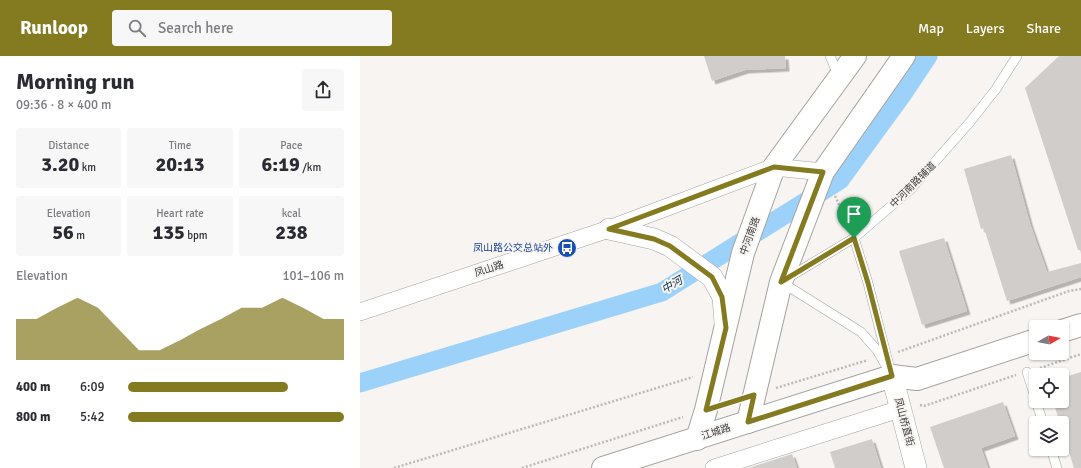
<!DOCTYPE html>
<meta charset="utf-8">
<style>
body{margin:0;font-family:Signika,"Noto Sans SC",sans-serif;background:#f7f7f7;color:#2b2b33;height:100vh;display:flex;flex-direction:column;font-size:15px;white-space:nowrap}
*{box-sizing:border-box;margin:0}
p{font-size:13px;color:#7c7c81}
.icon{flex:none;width:22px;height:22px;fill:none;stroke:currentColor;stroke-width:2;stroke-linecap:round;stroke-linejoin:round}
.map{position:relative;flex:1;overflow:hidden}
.sheet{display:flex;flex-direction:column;background:#fff;width:360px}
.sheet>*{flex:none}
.needle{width:26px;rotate:81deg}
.buttons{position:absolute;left:669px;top:264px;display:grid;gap:8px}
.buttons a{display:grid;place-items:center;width:40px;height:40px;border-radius:4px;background:#fff;box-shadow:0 1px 3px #0004;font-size:20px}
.pin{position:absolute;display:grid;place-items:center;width:34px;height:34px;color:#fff;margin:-41px -17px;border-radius:50% 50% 50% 0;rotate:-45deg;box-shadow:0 0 4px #0007}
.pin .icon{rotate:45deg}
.round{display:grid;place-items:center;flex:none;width:42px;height:42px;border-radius:4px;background:#f7f7f7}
.headline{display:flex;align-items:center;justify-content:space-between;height:68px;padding:0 16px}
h1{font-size:22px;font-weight:800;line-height:30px}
.figures{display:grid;grid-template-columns:repeat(3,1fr);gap:6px;height:68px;padding:4px 16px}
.figures div{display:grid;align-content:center;border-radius:4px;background:#f7f7f7;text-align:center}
.figures b{font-size:20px;font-weight:800}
.figures small{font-size:11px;font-weight:400}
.figures p{font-size:11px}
.chart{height:112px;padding:8px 16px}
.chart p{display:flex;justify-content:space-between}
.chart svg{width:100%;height:72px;margin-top:4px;fill:#847a1f;opacity:.7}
ul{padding:0 16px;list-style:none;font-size:13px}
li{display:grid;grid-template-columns:64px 48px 1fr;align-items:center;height:30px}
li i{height:10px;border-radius:5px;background:#847a1f}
header{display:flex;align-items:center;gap:24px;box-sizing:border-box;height:56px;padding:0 20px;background:#847a1f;color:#fff}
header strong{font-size:19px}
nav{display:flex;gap:22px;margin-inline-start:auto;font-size:14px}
.search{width:280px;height:36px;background:#f7f7f7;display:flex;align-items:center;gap:10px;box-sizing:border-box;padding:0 14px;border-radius:4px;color:#7c7c81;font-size:15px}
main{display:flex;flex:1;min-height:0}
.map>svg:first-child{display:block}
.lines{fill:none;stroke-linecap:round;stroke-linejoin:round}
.canal{stroke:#9cd2f9;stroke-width:19}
.building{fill:#d1cdcb;filter:url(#shadow)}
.service-casing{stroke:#a5a2a0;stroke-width:10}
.minor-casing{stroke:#a5a2a0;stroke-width:18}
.tertiary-casing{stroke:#a5a2a0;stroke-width:22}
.secondary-casing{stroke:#a5a2a0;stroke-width:24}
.primary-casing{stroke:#a5a2a0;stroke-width:24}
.path{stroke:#bcbab8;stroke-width:2.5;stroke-dasharray:2 2;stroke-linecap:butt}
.service{stroke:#fff;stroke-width:9}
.minor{stroke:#fff;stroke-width:17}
.tertiary{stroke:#fff;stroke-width:21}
.secondary{stroke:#fff;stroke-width:22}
.primary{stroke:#fff;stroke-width:22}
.route-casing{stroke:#fff;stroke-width:8}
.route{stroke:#847a1f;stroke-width:5}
.labels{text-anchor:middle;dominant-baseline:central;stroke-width:4;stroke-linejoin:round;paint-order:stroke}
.street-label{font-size:10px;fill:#3c3b3a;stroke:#f7f4f2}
.transit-label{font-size:10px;fill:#164399;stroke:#f7f4f2;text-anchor:end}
.water-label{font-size:11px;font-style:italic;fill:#002d45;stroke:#f7f4f2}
</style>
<header>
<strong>Runloop</strong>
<div class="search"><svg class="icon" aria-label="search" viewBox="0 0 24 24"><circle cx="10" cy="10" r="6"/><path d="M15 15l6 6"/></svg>Search here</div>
<nav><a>Map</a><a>Layers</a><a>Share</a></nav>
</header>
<main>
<section class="sheet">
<div class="headline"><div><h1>Morning run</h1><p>09:36 · 8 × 400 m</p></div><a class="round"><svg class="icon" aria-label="share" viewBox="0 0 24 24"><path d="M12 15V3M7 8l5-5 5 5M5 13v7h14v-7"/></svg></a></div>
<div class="figures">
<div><p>Distance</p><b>3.20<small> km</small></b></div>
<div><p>Time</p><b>20:13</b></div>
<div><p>Pace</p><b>6:19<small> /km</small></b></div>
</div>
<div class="figures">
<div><p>Elevation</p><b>56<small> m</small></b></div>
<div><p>Heart rate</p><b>135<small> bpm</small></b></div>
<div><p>kcal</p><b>238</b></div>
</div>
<div class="chart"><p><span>Elevation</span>101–106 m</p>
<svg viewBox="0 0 160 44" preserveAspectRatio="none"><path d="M0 44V19L10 19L20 12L30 6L40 12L50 25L60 38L70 38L80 32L90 25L100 19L110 12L120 12L130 6L140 12L150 19L160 19V44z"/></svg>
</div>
<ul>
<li><b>400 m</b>6:09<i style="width:74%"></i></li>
<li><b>800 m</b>5:42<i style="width:100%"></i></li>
</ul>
</section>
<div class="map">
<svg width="721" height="412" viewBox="0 0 721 412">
<defs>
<filter id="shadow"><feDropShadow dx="3.5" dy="3.5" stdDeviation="0" flood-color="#0004"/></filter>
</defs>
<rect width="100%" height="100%" fill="#f7f4f2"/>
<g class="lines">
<path class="canal" d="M 0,327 L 302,236 L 480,124 L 542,39 L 568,0"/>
</g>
<path class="building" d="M 344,0 L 425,0 L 426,12 L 385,14 L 352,25 Z
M 699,0 L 721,0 L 721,194 L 718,194 L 665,32 Z
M 651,99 L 670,168 L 687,216 L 721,207 L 721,221 L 647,245 L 624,172 L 621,173 L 604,113 Z
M 584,182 L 607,255 L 562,269 L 539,195 Z
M 721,316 L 721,412 L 714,412 L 702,374 L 702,367 L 700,367 L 693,345 L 702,345 L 702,322 Z
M 643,346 L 655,380 L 621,392 L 628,412 L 584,412 L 570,371 Z
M 512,383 L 521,412 L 475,412 L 470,396 Z
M 432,398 L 437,412 L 388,412 Z"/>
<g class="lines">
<defs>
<path id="service" d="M 470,0 L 479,21
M 494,182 L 508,227 L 529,310
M 667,316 L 676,344
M 532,320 L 517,294 L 501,276 L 421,226 L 494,182 L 551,133 L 610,66 L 636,33 L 657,0
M 676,345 L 683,367
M 691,393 L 697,412"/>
<path id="minor" d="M 0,256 L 249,173 L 414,111 L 463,116
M 354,412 L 540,353"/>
<path id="tertiary" d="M 249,173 L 294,183 L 310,190 L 352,221 L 363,241 L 365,267
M 532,320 L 556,412"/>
<path id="secondary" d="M 388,366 L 421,226 L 463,116 L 544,0
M 337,383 L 346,354 L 383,197 L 414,111 L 495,0"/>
<path id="primary" d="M 702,275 L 721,269
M 243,412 L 532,320 L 557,323 L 676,284"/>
</defs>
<use href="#service" class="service-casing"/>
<use href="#minor" class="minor-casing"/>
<use href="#tertiary" class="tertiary-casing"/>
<use href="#secondary" class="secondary-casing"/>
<use href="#primary" class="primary-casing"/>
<path class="path" d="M 475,140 L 489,169
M 538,296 L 709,235 L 721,233
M 680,312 L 721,298
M 416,332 L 508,304
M 560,349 L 564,350 L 656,319
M 34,412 L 333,321
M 162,412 L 323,361"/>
<use href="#service" class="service"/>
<use href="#minor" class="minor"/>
<use href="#tertiary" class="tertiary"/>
<use href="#secondary" class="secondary"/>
<use href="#primary" class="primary"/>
</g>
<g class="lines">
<defs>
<path id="route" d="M 414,111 L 463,116 L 421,226 L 494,182 L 508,227 L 532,320 L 388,366 L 394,339 L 346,354 L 366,272 L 362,241 L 352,221 L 310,190 L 294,183 L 249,173 Z"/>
</defs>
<use href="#route" class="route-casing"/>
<use href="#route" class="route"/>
</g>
<defs>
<symbol id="bus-disc" viewBox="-11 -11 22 22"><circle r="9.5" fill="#1a4fb4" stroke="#f7f4f2"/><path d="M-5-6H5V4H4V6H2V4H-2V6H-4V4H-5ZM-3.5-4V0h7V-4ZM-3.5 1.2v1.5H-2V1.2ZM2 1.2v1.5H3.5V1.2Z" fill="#fff"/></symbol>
</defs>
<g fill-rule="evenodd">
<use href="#bus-disc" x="196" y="181" width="22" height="22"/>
</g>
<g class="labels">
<g class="street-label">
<text transform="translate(553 129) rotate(-45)">中河南路辅道</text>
<text transform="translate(390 180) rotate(-70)">中河南路</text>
<text transform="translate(129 213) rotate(-18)">凤山路</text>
<text transform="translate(544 366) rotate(75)">凤山桥直街</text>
<text transform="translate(356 376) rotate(-18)">江城路</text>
</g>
<g class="transit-label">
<text x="193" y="192">凤山路公交总站外</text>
</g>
<g class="water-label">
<text transform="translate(312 229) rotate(-30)">中河</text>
</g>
</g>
</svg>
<div class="buttons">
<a><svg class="needle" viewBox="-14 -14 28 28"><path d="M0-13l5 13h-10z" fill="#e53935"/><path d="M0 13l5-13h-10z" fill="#7c7c81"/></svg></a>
<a><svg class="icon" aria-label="locate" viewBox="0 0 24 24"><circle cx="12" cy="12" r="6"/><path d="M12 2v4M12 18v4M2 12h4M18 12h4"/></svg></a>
<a><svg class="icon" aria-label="layers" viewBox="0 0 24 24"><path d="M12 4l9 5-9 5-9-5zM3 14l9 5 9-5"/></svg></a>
</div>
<div class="pin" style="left:494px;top:182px;background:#1e9e55"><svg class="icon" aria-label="arrive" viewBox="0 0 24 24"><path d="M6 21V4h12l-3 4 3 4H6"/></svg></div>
</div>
</main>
